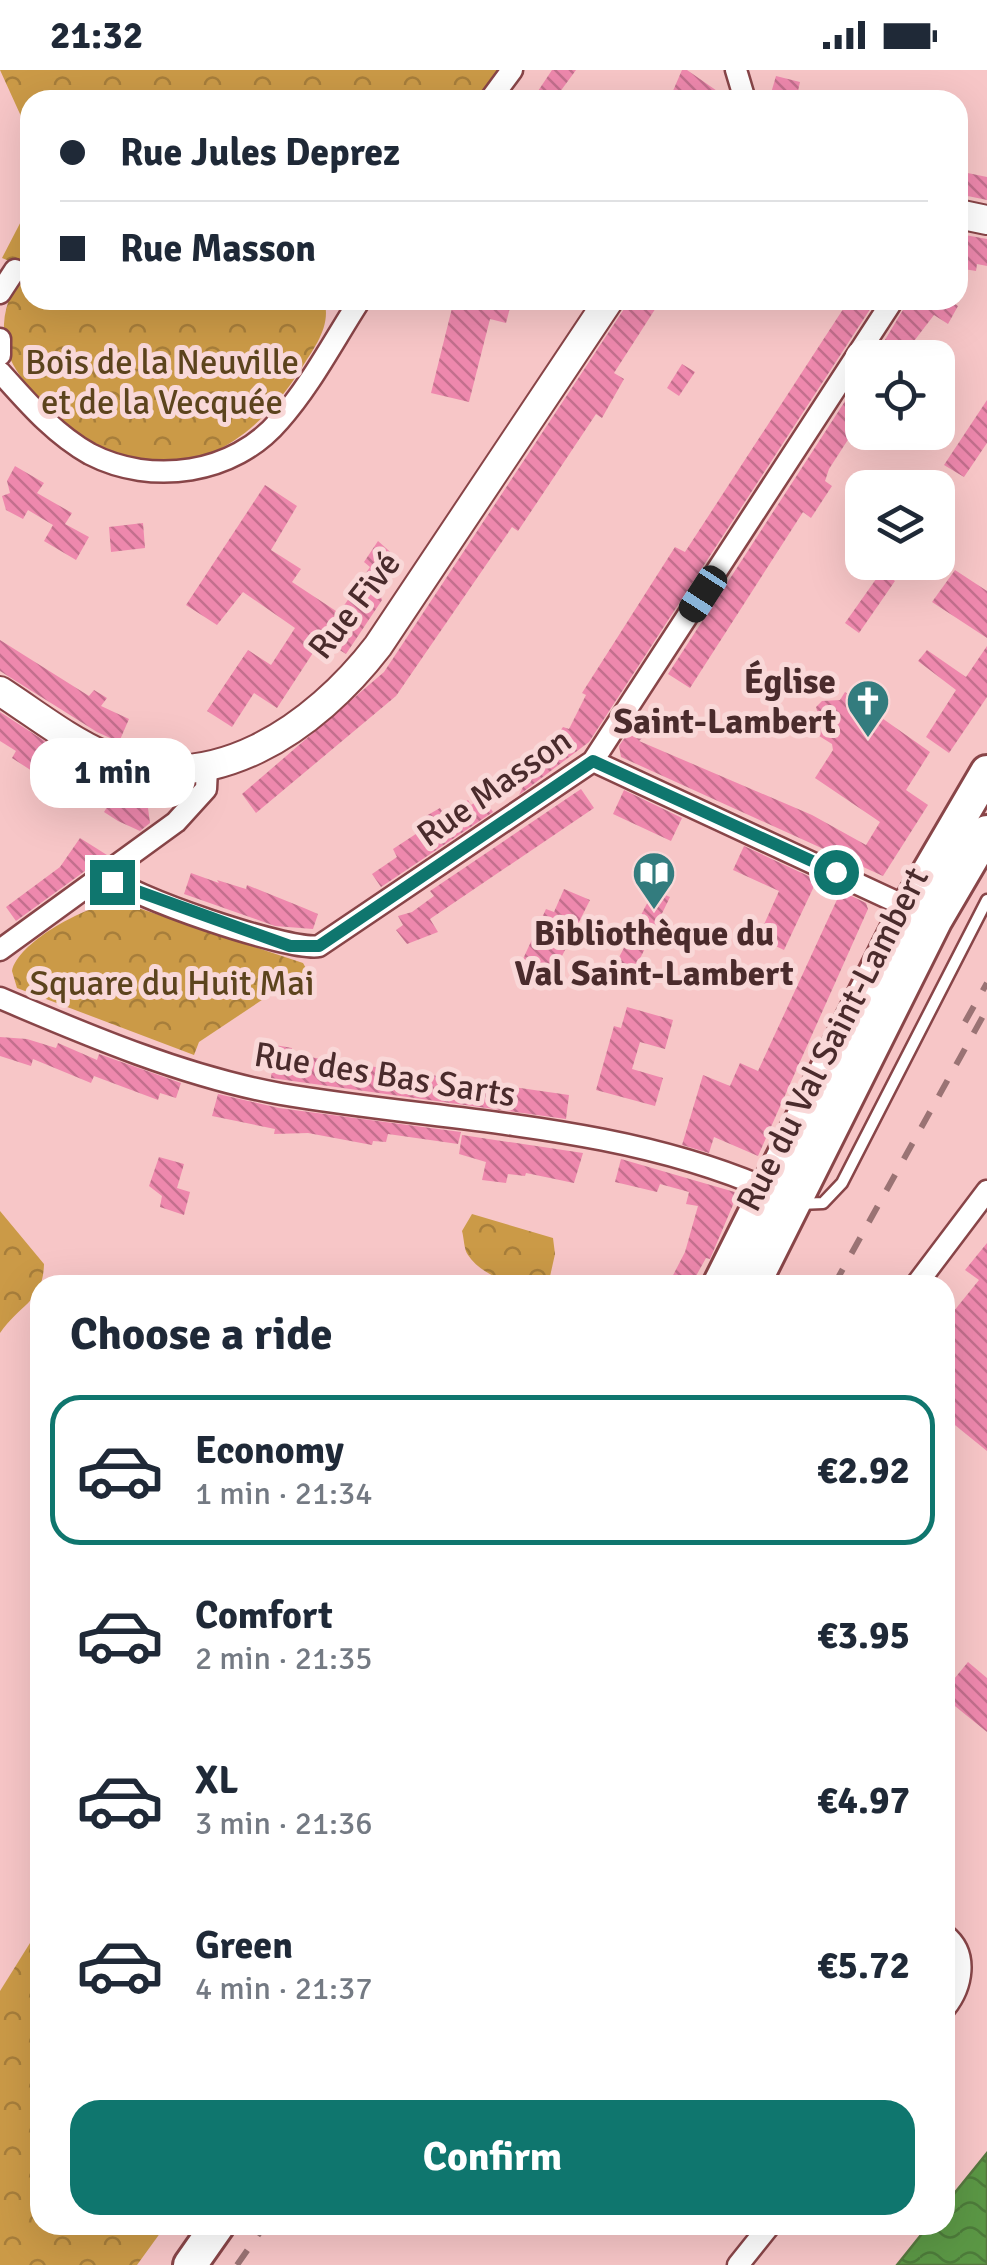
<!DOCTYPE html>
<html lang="en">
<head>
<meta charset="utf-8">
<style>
	:root { --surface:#fff; --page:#f2f2f3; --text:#1f2937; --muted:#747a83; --line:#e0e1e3; --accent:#0f766e }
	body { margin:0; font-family:Signika,sans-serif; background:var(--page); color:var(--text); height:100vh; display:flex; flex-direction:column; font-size:38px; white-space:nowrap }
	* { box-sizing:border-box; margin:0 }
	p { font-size:32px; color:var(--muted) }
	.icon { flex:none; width:55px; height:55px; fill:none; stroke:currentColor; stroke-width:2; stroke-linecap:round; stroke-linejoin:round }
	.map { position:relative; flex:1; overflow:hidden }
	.sheet { position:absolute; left:30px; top:1205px; width:925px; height:960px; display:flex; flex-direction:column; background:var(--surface); border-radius:30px; box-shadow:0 10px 40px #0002 }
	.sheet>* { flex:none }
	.banner { position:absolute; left:20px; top:20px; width:948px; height:220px; border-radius:30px; box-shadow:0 10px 40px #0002; display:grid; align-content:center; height:220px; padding:0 40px; background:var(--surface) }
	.controls { position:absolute; left:845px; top:270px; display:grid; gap:20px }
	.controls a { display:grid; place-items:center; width:110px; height:110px; border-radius:20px; background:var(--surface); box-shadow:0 10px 40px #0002; font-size:50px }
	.end { position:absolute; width:45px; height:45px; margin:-22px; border:12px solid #0f766e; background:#fff; box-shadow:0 0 0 5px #fff }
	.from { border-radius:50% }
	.bubble { position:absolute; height:70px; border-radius:30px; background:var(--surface); box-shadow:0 10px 40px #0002; font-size:32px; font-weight:700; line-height:70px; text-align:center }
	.car { position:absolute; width:30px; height:60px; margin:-30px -15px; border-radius:12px; box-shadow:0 0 8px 2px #0007; background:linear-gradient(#222 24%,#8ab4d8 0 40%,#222 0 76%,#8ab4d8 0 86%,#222 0) }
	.banner b { display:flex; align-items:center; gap:35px; height:95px; font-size:38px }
	.banner b+b { border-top:2px solid var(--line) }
	.banner i { width:25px; height:25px; background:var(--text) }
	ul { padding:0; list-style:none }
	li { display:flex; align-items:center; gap:30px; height:150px; margin:0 20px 15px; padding:0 20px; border:5px solid transparent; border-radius:30px }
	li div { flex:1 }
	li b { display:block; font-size:38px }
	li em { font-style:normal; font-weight:700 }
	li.active { border-color:var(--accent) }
	li>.icon { width:90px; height:90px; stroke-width:1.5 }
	h2 { padding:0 40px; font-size:45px; line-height:120px }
	.primary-button { display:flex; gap:20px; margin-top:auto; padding:20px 40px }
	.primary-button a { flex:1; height:115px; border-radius:30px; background:var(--accent); color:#fff; font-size:40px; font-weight:700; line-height:115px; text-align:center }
	.status { display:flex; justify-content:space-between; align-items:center; height:70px; padding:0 50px; background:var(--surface); direction:ltr }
	.status svg { height:28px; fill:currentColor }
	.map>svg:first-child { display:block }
</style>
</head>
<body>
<div class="status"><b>21:32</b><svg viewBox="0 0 49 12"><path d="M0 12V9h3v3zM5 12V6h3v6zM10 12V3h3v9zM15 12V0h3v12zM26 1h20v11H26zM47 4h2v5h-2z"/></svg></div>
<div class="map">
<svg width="987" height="2195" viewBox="0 0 987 2195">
	<defs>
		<pattern id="forest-crowns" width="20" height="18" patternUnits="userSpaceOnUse" patternTransform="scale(2.5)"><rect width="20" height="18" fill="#cb9a47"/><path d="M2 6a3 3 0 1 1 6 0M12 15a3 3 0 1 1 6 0" fill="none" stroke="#a77e3b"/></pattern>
		<pattern id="water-waves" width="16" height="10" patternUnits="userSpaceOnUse" patternTransform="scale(2.5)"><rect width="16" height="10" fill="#5b9745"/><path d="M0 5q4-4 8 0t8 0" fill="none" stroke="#4d7b3a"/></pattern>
		<pattern id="building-back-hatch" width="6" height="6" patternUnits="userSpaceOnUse" patternTransform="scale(2.5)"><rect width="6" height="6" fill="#ee88ad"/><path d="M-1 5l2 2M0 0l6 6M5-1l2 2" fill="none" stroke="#c36f8d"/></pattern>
	</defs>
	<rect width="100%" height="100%" fill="#f7c6c7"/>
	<!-- forest -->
	<path fill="url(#forest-crowns)" d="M0,0H498L478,30H30V66Z
		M30,134V230H324C332,256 314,278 301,299C233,406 134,428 44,333C22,310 2,288 4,254C5,233 15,215 24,197L2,188Z
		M109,835L141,839L303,893L307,900L199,972L194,985L17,918L12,901C17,874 82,837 109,835Z
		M0,1141L44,1194C43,1232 21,1233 0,1263Z
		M472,1144L553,1168L555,1184L549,1211C525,1222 483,1208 468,1185C464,1180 464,1168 462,1161Z
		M40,1857V2155H166L137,2195H0V1921Z"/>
	<!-- water -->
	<path fill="url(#water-waves)" stroke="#56773e" stroke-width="2.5" d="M987,2083V2195H897L929,2155H945V2135Z"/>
	<!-- building -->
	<path fill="url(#building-back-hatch)" d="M552,0H576L554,30H532Z
		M682,0H687L730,30H669Z
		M776,6L800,12L796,30H769Z
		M958,101L987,107V130L958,124Z
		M965,165L987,169V196L977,194L976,201L958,198V167Z
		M454,230H512L506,253L490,249L469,332L431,323Z
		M630,230H661L614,303L624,309L602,348L596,344L518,461L512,457L396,626L256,743L242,724L384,602Z
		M849,230H876L589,672L519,725L523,717L509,696L522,688L532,701L563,657L569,659L586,625L582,623L675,477L685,482Z
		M909,230H950L958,236L948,254L934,245L901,288H874Z
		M682,294L695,302L679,326L667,318Z
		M862,305V348L829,399L825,411L832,416L811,448L803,442L690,618L668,604Z
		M987,330V373L964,407L944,395Z
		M15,396L44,413L37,423L72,443L65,454L89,467L76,490L44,471L53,455L28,440L23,449L6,440L2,426L10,423L7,411Z
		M265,415L297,436L271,480L301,499L292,512L339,543L370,497L364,492L378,471L398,489L379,520L382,530L346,584L322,569L277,638L254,623L232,657L207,641L248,580L271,595L295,558L243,522L217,555L186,535Z
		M143,453L145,478L111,482L109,457Z
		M955,500L987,521V568L932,532Z
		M881,502L895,511L859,563L845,553Z
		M0,570L89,626L94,620L107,628L101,636L129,649L119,672L97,662L0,601Z
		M987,576V627L949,683L926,667L956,620L918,591L927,580L966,607Z
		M845,622L930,682L906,720L928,735L883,806L621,687L619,676L630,660L642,668L639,671L812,745L866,775L880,752L815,708L833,680L832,674L816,664L821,656L816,637L822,631L840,630Z
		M0,642L148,738L150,753L140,761L118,751L104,742L109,734L89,722L71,711L67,717L53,707L49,712L12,688L16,681L0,671Z
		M581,719L594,738L430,849L438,862L407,874L396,860L403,855L398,846L412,842L434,826L430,821Z
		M624,720L682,748L671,771L613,744Z
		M483,727L493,742L381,817L372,804L397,787L393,779L431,754L426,746L440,738L445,746L468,730L471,735Z
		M80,768L107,785L16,851L6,837L60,797Z
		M744,776L817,810L784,880L758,868L779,821L733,800Z
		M191,803L219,813L217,810L246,819L247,815L304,838L318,844L313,859L275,856L184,824Z
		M564,819L590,830L551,908H532L517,902L546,839L554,842Z
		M654,820L670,827L633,903L615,895Z
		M841,821L866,833L868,839L758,1086L714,1067L709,1083L682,1075L703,1005L730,1016L740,993L758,1001Z
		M627,937L673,950L665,979L640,972L632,999L663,1008L655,1036L596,1020L614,956L621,958Z
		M0,967L27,969L56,978L58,973L97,990L99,984L181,1013L176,1028L160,1023L158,1030L94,1006L91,1013L33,989L31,996L0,986Z
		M275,975L292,978L291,984L341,992L569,1025L566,1049L271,1008Z
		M218,1024L279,1038L461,1062L458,1074L388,1064L386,1072L373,1071L372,1075L308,1063L274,1064L275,1059L212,1046Z
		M462,1065L583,1083L574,1113L526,1103L525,1106L508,1104L506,1113L482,1110L486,1092L459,1084Z
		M159,1087L184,1094L177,1118L190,1122L184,1145L160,1137L162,1126L149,1116Z
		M621,1089L738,1123L710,1189L706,1188L691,1215H668L685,1182L698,1136L686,1134L689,1122L660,1114L657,1122L615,1112Z
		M987,1173V1381L945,1347V1252L979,1210L965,1200Z
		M968,1592L987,1608V1662L945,1628V1620Z"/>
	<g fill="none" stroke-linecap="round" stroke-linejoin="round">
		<!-- lane casing -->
		<g stroke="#884548" stroke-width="15">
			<path id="lane" d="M799,1134L823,1133L842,1113L987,830"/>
		</g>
		<!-- street casing -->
		<g stroke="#884548" stroke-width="25">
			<path id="street" d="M736,0L745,30
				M490,30L512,0
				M0,223L15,200
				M0,269V285
				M0,302C27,332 54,364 90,384C152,416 234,404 279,351C311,315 334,270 360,230
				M593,691L918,842
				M105,804C124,825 291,882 319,876L593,691L893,230
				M0,880L176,752L206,719L207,698
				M0,928C89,966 186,1007 281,1024C445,1052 621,1053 774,1122
				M916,1215L987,1121
				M945,1865C969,1884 962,1917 945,1938
				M738,2195L770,2155"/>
		</g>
		<!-- secondary casing -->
		<g stroke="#884548" stroke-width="32">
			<path id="secondary" d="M958,144L987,150
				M0,621C34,643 68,670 105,686C211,731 315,658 378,576L609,230"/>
		</g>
		<!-- primary casing -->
		<g stroke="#884548" stroke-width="38">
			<path id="primary" d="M719,1215L908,837L987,702
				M753,1215L935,851L987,762
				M190,2195L218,2155"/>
		</g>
		<!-- lane -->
		<use href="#lane" stroke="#fff" stroke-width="10"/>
		<!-- street -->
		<use href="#street" stroke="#fff" stroke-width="20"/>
		<!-- secondary -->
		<use href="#secondary" stroke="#fff" stroke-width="28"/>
		<!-- primary -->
		<use href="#primary" stroke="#fff" stroke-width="32"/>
		<!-- rail -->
		<path stroke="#9a7374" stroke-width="6" stroke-dasharray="18 18" stroke-linecap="butt" d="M965,952L987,913
			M834,1215L987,939
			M237,2195L265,2155"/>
	</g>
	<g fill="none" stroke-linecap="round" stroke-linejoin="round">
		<!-- route -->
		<path stroke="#0f766e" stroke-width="12" d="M112,812L290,876H319L593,691L836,802"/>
	</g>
	<!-- icons -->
	<defs>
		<g id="church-pin" transform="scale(2.25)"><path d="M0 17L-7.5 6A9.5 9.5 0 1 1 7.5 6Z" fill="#337c7e" stroke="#f9d8d8"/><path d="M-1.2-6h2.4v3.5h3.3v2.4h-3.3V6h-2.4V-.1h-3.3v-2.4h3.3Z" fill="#fff"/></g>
		<g id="library-pin" transform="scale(2.25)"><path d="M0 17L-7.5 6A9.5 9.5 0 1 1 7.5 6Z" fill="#337c7e" stroke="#f9d8d8"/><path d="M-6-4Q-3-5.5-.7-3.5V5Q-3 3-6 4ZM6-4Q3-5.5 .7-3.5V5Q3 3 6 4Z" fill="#fff"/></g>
	</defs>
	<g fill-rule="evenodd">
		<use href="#church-pin" x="868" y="631"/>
		<use href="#library-pin" x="654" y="803"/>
	</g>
	<g text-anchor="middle" stroke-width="10" stroke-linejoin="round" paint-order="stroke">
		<!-- park labels -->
		<g font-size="35" fill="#5c441d" stroke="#f9d8d8">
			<text x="162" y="304">Bois de la Neuville<tspan x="162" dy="40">et de la Vecquée</tspan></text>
			<text x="172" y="925">Square du Huit Mai</text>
		</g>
		<!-- street labels -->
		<g font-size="35" fill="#4a2b2c" stroke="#f9d8d8">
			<text transform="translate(354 535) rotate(-52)" y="12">Rue Fivé</text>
			<text transform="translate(494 717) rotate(-35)" y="12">Rue Masson</text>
			<text transform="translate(832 969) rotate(-63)" y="12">Rue du Val Saint-Lambert</text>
			<text transform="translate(385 1004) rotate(9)" y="12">Rue des Bas Sarts</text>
		</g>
		<!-- poi labels -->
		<g font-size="35" font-weight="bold" fill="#4a2b2c" stroke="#f9d8d8" text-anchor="end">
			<text x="836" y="623">Église<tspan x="836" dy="40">Saint-Lambert</tspan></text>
			<text x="654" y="875" text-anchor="middle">Bibliothèque du<tspan x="654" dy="40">Val Saint-Lambert</tspan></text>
		</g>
	</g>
</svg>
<div class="controls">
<a><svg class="icon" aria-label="locate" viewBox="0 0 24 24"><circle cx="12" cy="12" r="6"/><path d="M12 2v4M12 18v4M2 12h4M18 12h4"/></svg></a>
<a><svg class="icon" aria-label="layers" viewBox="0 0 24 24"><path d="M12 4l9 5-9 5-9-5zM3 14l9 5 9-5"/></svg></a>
</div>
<i class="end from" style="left:836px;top:802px"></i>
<i class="end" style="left:112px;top:812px"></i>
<div class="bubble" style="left:30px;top:668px;width:165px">1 min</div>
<i class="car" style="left:703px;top:524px;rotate:213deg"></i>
<div class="banner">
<b><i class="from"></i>Rue Jules Deprez</b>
<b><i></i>Rue Masson</b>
</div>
<section class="sheet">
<h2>Choose a ride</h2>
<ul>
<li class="active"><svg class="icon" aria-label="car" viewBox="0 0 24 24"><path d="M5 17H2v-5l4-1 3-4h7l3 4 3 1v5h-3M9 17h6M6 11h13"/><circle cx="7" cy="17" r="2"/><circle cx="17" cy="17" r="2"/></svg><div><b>Economy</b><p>1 min · 21:34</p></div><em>€2.92</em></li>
<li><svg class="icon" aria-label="car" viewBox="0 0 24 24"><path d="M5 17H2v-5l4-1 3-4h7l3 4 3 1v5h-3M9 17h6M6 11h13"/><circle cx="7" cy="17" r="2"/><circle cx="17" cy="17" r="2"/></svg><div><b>Comfort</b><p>2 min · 21:35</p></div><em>€3.95</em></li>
<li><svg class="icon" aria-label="car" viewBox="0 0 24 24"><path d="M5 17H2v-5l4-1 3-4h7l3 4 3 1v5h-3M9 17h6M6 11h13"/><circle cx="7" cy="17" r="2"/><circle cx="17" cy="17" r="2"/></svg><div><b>XL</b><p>3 min · 21:36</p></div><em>€4.97</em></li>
<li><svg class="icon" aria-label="car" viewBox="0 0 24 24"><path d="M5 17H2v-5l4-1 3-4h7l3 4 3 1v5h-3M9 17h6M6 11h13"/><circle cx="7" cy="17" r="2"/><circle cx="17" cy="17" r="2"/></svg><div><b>Green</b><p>4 min · 21:37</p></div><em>€5.72</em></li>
</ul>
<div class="primary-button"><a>Confirm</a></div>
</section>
</div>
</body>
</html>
